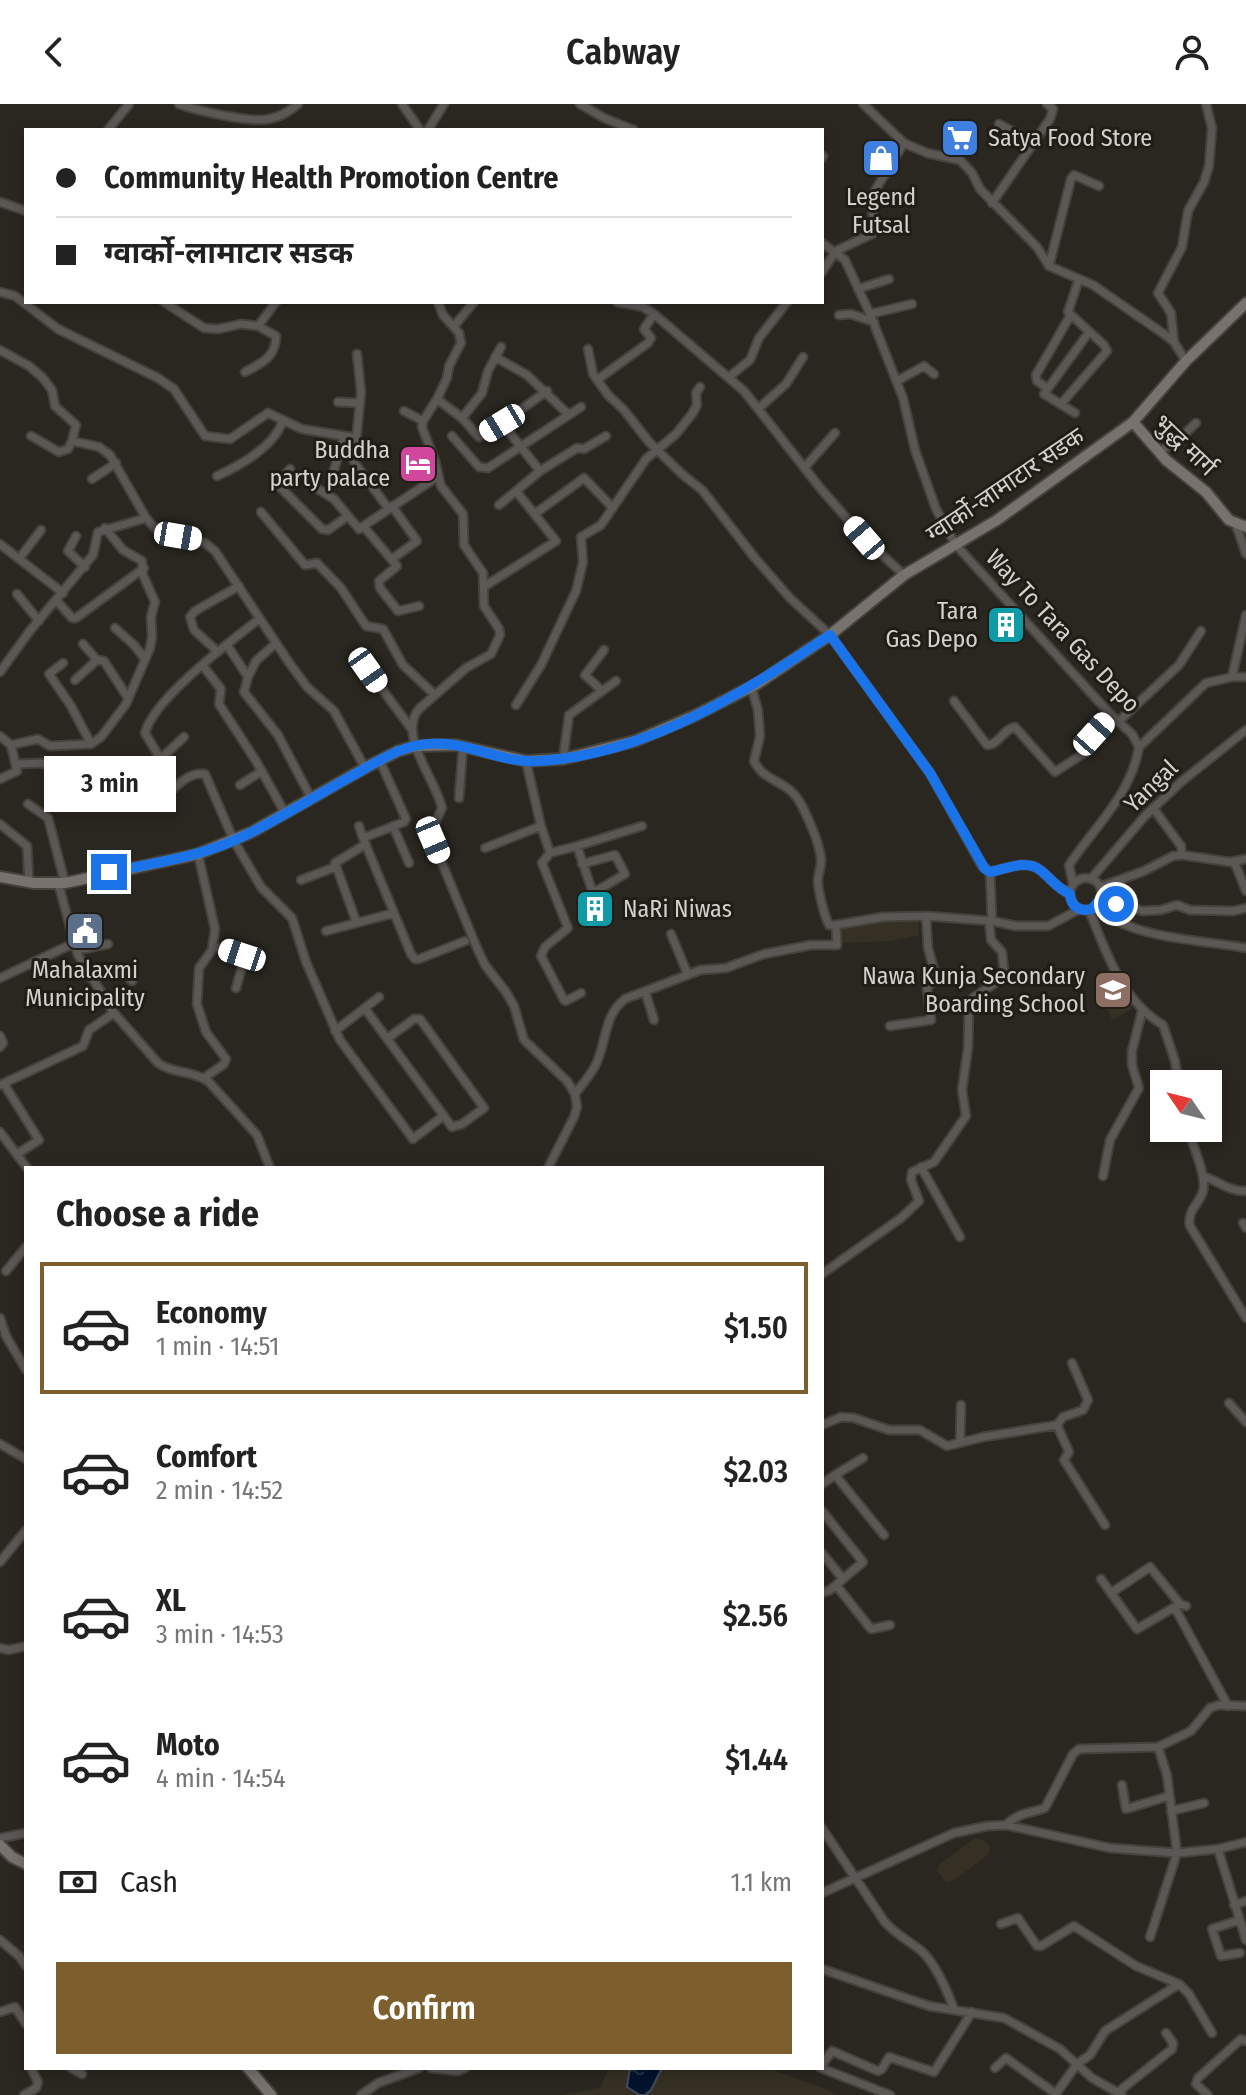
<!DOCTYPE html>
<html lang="en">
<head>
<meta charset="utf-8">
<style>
	:root { --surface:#fff; --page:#f2f2f2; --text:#222; --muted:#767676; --line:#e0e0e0; --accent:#7d5f2d }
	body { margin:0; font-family:"Fira Sans Condensed","Noto Sans Devanagari",sans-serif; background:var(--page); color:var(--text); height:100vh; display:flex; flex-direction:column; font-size:30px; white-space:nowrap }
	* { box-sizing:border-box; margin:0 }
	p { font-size:26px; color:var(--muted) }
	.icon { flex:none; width:44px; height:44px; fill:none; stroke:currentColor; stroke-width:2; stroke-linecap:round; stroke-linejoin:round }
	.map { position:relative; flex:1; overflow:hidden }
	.panel { position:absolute; left:24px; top:1062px; width:800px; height:904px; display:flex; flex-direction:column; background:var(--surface); border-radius:0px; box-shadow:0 4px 12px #0003 }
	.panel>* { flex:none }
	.banner { position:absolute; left:24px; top:24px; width:800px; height:176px; border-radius:0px; box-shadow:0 4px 12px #0003; display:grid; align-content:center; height:176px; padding:0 32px; background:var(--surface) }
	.needle { width:52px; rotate:305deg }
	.tools { position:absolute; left:1150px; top:966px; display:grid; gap:16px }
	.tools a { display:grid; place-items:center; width:72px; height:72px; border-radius:0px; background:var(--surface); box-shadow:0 4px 12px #0003; font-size:40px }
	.end { position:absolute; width:36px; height:36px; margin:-18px; border:10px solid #1a73e8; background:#fff; box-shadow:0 0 0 4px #fff }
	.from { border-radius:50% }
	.bubble { position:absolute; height:56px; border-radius:0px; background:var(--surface); box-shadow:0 4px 12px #0003; font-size:26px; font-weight:600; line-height:56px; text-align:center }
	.car { position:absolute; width:24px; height:48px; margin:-24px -12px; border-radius:10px; box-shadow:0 0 6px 2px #0007; background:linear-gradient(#fff 24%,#345 0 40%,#fff 0 76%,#345 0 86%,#fff 0) }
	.banner b { display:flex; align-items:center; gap:28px; height:76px; font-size:30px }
	.banner b+b { border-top:2px solid var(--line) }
	.banner i { width:20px; height:20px; background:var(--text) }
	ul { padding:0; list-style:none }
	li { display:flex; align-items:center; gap:24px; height:132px; margin:0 16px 12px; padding:0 16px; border:4px solid transparent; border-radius:0px }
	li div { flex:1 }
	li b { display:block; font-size:30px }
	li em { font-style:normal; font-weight:600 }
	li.selected { border-color:var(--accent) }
	li>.icon { width:72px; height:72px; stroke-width:1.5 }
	h2 { padding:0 32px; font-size:36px; line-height:96px }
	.pay { display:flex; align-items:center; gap:20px; height:88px; padding:0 32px; font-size:30px }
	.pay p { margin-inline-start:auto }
	.cta { display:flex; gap:16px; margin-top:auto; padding:16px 32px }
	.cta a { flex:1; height:92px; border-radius:0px; background:var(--accent); color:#fff; font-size:32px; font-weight:600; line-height:92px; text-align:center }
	header { display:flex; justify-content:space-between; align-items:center; height:104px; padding:0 32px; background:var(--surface); font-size:36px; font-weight:600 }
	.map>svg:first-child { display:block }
</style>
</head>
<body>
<header><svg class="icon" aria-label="back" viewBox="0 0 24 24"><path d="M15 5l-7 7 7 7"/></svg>Cabway<svg class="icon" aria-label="person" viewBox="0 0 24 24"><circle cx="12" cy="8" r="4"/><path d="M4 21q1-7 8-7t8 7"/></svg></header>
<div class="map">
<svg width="1246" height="1991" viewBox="0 0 1246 1991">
	<defs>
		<pattern id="water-ripples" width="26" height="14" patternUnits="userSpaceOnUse" patternTransform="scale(2)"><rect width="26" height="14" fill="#01132d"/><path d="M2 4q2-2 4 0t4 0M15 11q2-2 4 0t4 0" fill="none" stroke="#25344a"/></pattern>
	</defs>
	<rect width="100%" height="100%" fill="#29271f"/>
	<!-- built -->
	<path fill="#353023" d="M918,808L919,831L891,837L840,839L838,818L861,811Z
		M1112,864L1129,892L1132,905L1112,916L1095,874Z
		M975,1734L987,1738L990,1745L988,1751L953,1777L946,1779L937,1766L940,1760Z
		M609,1964H769L840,1991H562L600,1984Z"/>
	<!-- water -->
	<path fill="url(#water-ripples)" stroke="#404c5d" stroke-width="2" d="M630,1964H662L651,1986L645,1991H640L627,1983Z"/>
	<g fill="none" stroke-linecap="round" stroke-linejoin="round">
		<!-- street casing -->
		<g stroke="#44423b" stroke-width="11">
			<path id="street" d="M179,0C197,7 252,19 269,15C279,13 290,7 298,0
				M402,0L420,26
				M580,0L604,14L634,26
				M863,0L904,39L927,49L960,56L972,69L980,85L1037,143L1049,162L1093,181L1164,230L1174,238L1186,257
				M999,20L1034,39
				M108,26L129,0
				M428,26L444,0
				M822,54L823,52
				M0,98L26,107
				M992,99L1050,15L1053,5L1047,0
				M822,139L845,156L870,210L903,294L915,346L936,405L955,440L1111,611L1132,630L1139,643
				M1049,162L1071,75L1074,71L1099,82
				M822,168L836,147L872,130L874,123L871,93L904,39
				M858,185L889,175
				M0,188L15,192L58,225L158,274L174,285L205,332L230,335L268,309L302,325L357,334
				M164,198L204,224L218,225L241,220L258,222L276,198
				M438,198L443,211L459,229L461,239L449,262L447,274L437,295L423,317L422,323L435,357L441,382L463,410L464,441L483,469L484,502L499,525L500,531L491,550L466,564L419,605C397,631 436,676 442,704L430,730L477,844L485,861L506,888L514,902L524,936L567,977L575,990L577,1003L574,1013L548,1064
				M617,198L643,203L654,210L744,287L821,385L864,434L904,471
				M870,210L912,200
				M839,211L851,210L874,218
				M454,222L474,198
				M1174,238L1171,209L1158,189L1182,143L1188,107L1204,78L1209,62L1212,24L1206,0
				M588,245L593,270L608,291L624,306L649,338L683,371L702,386L755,454L790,494L830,531L930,669L982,762L990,768C1005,765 1027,755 1040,766C1052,775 1055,783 1070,790
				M0,246L29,262L42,273L52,286L55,302L76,321L72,337L99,343L110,351L146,414L155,424L165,431L205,439L215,447L288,557L307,583L334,607L365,664
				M357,250L361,288L354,358L388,404
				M495,253L527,271L569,311
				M245,268C262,259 276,253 276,232L258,222
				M730,272L750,256L759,234L787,198
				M597,276L648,239L651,234L644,225L654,210
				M897,277L924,262L934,270
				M1047,284L1037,277L1036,271L1070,212
				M437,295L462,314L479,333L502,319L540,367L516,387L556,437L485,482
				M338,298L360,299
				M1061,300L1107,247L1104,241L1068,208L1079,175
				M758,305L786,280L803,253
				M404,307L423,317
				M1075,309L1044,290L1089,228
				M462,314L482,289L488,267L501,243
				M502,319L547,287
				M31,332L59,348L68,345L72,337
				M452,332L479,363L488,364L581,303
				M1158,348L1177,337L1196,319
				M805,363L835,329
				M290,365L282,375L281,384L322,425L328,426L348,412
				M334,366L344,332
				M540,367L577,344L584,345L606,332
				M217,372C241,361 275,342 283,316
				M92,375L116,359
				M318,385L334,395L359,425L437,373
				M499,401L516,387
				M392,402L417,437L392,455
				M261,408L305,461L317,459L341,484L366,522L383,525L403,561L435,591
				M536,409L584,374L613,404
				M1236,421L1246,450
				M364,423L397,462L379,477L380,484L398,507L419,502
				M76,432L68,447L85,463
				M0,440L63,489
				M19,455L41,426
				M17,490L39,517
				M56,496L72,514H76L144,464
				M1246,511L1232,573H1246
				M115,524L134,541L145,555
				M83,540L97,556L104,557L128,594
				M227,541L248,573L244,588L278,631L311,694
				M218,548L194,526L190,513L195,507L239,482
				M63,559L49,570L71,602L91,640
				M203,562L221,585L219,600L256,657L285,709
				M368,566L410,623
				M0,568L29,528L93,451L98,428L146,414
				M248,573L256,557L276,539
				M75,576L97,556
				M601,586L585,571L604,546
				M954,597L987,641C999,641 1003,625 1015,623L1055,668L1089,646L1088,635L1111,611
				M516,601L541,561L576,487L583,458L581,433L601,421L646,355L676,330L692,310L697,301L696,289L700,283
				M1118,618L1179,561L1201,527
				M0,632L11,641L38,635L50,642L91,640L101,633L126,600L150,544L152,533L151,513L155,498L143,471L142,457L123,446L105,424
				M160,654L145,629C154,594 230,538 259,515
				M563,655L569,611L616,577
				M380,657L406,715L404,718L363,734L411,850L415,855H419L465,837
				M526,657L541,722L550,749L577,742L593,789L625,770L615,751L582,760
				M17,660L41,659L48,661L55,677
				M0,675L17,667L11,641
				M240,681L262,667
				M459,694L463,642
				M28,700L48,714L65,779
				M158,700C171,688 186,667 205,670L234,737L261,783L292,814L306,858L340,936L413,1035L443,1012
				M133,701L124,695L127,686L184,633
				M1153,704L1181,742L1182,751
				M0,720L27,742L29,778
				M359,722L363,734
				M393,722L409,759
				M577,742L642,722
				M485,744L541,722
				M550,749L542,759L568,824L545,843L541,852L564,896L566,897L581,889
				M198,750L215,825L212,846L199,864L197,900L206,928L226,955L224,960L204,974
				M1234,757L1246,787
				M990,768L992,817
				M1070 790a16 16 0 1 1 32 0a16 16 0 1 1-32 0Z
				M1091,775L1144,713L1181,678L1246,626
				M301,776L335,763
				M58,779L78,851L114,909L158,959C173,970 192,966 208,977L257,1031L270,1064
				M1073,780L1069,761C1095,722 1131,691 1139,643L1206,579L1232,573
				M1100,783L1144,767L1173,752L1182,751L1230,758L1246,755
				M1101,794L1143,807L1161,806L1177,801L1190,806L1233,807L1246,804
				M1095,803C1135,836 1197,835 1246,844
				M1089,806C1106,848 1122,897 1163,921L1175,957L1179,980
				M356,817L335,759L366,740
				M836,821L883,813L926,812
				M326,827L394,809
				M671,830L688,871
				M213,842L245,853L236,884
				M77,846L108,840
				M0,874L74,839
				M91,874L121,864L132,877
				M645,887L654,916
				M366,906L452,1023L462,1020L484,1004L420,915H414L388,934
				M890,922L931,916L927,884L936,873L928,844L926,812L992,817L1016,822H1048L1080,805
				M335,927L379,893
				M0,932L3,939L0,943
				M4,980L39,1036L17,1050
				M0,981L83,942L89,926L114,909
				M575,990C582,980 592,970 597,958C607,935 604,911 625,895L700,866L726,864L764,850L811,841H837L836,821H829C824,811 819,790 818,779C817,771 822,763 821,755C819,738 810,718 802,702C789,675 765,680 754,657L760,632L758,606L751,582
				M1187,1024C1192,1039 1207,1072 1203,1087C1199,1101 1187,1106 1190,1122L1246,1214
				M0,1028L27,1064
				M921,1063L960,1133
				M1103,1072L1110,1036L1139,984L1132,961V947L1142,907
				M1203,1072C1218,1077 1230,1088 1246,1087
				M1243,1119L1246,1124
				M6,1167L26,1143
				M822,1170L901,1114L919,1097L911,1076L912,1068L934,1058L966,1012L962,986L968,944L969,902L973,894L998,877L1004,867L1002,848L991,836L989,817
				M0,1214L6,1232L26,1266
				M1229,1299L1246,1318
				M822,1321L841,1313L854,1314L889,1326H920L947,1342L983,1333L1057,1321L1063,1313L1083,1306L1088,1296L1072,1259
				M1057,1321L1069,1348L1064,1356L1105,1421
				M960,1339L961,1301
				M0,1340L26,1355
				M835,1371L863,1354
				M822,1380L835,1371L884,1431
				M822,1407L863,1458L830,1486L822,1489
				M822,1449L843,1475
				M0,1458L26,1426
				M1101,1475L1137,1525L1180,1500L1186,1502
				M836,1481L871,1525L890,1521
				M1111,1489L1150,1463L1180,1500
				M1175,1504L1228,1602
				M0,1544L9,1546L26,1542
				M1122,1681L1126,1705L1169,1692
				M1171,1707L1204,1699
				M1006,1721C1017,1709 1031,1709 1045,1704L1073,1650L1079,1645L1158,1643
				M822,1724L884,1817C895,1830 906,1835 919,1845C935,1857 947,1887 954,1905
				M0,1734L26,1729
				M1218,1745L1246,1836
				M822,1789L954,1729L987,1722L1006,1721L1110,1744L1177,1749L1218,1745L1246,1738
				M1234,1801L1246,1797
				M1239,1816L1212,1825L1221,1852L1240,1849
				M1001,1820L1018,1814L1037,1842H1041L1074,1822L1136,1862L1179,1880L1105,1927L1090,1951L1077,1960L1055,1991
				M1150,1833L1177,1749L1167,1671L1158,1643L1191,1627L1210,1604L1219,1601L1246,1602
				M0,1836L19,1852L26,1862
				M822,1865L929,1902L1004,1914L1060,1945L1092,1974L1122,1991
				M1179,1880L1189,1890L1212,1929
				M0,1908L15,1903L26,1920
				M822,1961L832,1947L878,1967L882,1965L889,1953L934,1968L972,1908
				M71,1964L82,1970
				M431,1964L457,1967L465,1964
				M821,1964L890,1991
				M995,1964L1006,1954L1056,1990
				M1117,1989L1172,1945L1173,1939L1166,1929
				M24,1991L36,1984L38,1978L31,1964
				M361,1991L378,1979L419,1964
				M1208,1991L1196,1980L1198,1974L1241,1935L1246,1937"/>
		</g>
		<!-- secondary casing -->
		<g stroke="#44423b" stroke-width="14">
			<path id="secondary" d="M1133,318L1166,356L1206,388L1229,416L1246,423
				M0,773L34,779H65L198,750L252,728L365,664L398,647L416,642L456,641L526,657L563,655L635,637L696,611L757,580L830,531L904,471L997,416L1133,318L1186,257L1246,199
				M0,1741L12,1753L26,1760
				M248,1964L271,1991"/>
		</g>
		<!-- street -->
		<use href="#street" stroke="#5b5755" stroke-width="7"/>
		<!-- secondary -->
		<use href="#secondary" stroke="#78726f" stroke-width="10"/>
	</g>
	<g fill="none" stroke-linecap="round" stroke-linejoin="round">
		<!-- route -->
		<path stroke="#1a73e8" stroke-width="10" d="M109,768C156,759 205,752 248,730C286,711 322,688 359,668C376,658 394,647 414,642C461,631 495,660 539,657C646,651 743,589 830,531L930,669L985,765L990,768C1005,765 1027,755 1040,766C1052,775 1055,783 1070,790C1071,803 1080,808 1092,805L1101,794L1116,800"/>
	</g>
	<!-- icons -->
	<defs>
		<g id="supermarket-square" transform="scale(2)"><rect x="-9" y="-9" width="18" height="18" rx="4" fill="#3f7fe0" stroke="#201d16"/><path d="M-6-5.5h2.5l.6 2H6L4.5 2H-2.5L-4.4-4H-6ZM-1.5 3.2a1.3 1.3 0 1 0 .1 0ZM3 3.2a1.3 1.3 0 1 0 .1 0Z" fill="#fff"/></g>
		<g id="shop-square" transform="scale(2)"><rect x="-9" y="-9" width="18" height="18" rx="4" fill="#3f7fe0" stroke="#201d16"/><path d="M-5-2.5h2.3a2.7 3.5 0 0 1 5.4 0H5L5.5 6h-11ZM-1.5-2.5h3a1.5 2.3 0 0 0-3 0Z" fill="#fff"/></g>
		<g id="hotel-square" transform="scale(2)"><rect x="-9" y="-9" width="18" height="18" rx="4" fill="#d1479c" stroke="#201d16"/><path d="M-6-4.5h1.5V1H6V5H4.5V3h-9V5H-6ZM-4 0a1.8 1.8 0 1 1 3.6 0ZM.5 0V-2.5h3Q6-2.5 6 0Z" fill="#fff"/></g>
		<g id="building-square" transform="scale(2)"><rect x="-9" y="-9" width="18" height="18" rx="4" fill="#0f9aa8" stroke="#201d16"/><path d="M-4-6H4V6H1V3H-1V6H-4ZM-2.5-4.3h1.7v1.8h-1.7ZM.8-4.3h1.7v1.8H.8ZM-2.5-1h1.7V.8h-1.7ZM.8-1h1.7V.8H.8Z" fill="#fff"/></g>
		<g id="civic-square" transform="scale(2)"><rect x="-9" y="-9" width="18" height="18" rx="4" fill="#5c6f8a" stroke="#201d16"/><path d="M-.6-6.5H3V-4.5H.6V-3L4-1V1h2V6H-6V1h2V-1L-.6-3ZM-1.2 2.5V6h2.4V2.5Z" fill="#fff"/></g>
		<g id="school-square" transform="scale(2)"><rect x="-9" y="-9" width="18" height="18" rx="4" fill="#8d6e63" stroke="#201d16"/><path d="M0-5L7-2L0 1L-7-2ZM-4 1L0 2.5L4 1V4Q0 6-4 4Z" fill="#fff"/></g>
	</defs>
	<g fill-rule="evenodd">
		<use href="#supermarket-square" x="960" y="34"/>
		<use href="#shop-square" x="881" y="54"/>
		<use href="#hotel-square" x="418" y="360"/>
		<use href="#building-square" x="1006" y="521"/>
		<use href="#building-square" x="595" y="805"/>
		<use href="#civic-square" x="85" y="827"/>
		<use href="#school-square" x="1113" y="886"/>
	</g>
	<g text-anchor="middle" stroke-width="6" stroke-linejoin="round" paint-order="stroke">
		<!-- poi labels -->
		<g font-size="24" fill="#d3d1cc" stroke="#201d16" text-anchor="end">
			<text x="988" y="42" text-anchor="start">Satya Food Store</text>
			<text x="881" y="101" text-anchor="middle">Legend<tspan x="881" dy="28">Futsal</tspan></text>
			<text x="390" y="354">Buddha<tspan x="390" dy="28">party palace</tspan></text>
			<text x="978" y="515">Tara<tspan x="978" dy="28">Gas Depo</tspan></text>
			<text x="623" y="813" text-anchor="start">NaRi Niwas</text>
			<text x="85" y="874" text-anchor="middle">Mahalaxmi<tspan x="85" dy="28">Municipality</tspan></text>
			<text x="1085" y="880">Nawa Kunja Secondary<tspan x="1085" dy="28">Boarding School</tspan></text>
		</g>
		<!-- street labels -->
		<g font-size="24" fill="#d3d1cc" stroke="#201d16">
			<text transform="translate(1185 341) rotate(44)" y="8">भुद्ध मार्ग</text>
			<text transform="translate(1005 381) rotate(-34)" y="8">ग्वार्को-लामाटार सडक</text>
			<text transform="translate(1063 527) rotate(47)" y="8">Way To Tara Gas Depo</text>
			<text transform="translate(1151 682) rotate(-44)" y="8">Yangal</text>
		</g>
	</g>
</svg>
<div class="tools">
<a><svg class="needle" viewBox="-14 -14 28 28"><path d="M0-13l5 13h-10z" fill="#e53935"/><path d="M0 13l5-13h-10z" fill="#767676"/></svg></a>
</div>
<i class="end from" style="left:1116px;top:800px"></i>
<i class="end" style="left:109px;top:768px"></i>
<div class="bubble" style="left:44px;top:652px;width:132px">3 min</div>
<i class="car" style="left:502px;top:319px;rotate:239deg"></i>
<i class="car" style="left:178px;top:432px;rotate:100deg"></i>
<i class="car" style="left:864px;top:434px;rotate:319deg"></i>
<i class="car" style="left:368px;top:566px;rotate:145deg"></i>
<i class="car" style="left:1094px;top:630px;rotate:42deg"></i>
<i class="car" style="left:433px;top:736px;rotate:157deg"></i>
<i class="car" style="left:242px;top:851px;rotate:288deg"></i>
<div class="banner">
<b><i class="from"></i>Community Health Promotion Centre</b>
<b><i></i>ग्वार्को-लामाटार सडक</b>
</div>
<section class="panel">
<h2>Choose a ride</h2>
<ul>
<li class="selected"><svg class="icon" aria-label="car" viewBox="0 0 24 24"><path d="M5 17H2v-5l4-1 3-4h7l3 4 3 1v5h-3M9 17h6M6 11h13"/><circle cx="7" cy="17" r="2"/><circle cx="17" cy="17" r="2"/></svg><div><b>Economy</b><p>1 min · 14:51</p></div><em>$1.50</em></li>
<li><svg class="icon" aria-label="car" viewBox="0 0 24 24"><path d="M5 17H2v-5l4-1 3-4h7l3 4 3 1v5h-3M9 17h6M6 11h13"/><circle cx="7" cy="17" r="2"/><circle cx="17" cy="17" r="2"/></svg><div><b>Comfort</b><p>2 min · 14:52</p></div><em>$2.03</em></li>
<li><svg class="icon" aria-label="car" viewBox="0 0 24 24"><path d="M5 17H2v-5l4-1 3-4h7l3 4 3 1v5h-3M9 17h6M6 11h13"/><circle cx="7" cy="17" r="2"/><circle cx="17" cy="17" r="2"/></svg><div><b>XL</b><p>3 min · 14:53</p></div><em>$2.56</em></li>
<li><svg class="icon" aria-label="car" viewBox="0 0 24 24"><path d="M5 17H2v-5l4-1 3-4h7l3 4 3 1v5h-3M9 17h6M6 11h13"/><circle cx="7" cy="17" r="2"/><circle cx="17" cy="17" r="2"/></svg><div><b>Moto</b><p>4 min · 14:54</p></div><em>$1.44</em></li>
</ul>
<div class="pay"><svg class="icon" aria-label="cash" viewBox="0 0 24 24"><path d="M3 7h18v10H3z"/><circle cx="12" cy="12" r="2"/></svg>Cash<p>1.1 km</p></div>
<div class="cta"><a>Confirm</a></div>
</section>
</div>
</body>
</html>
